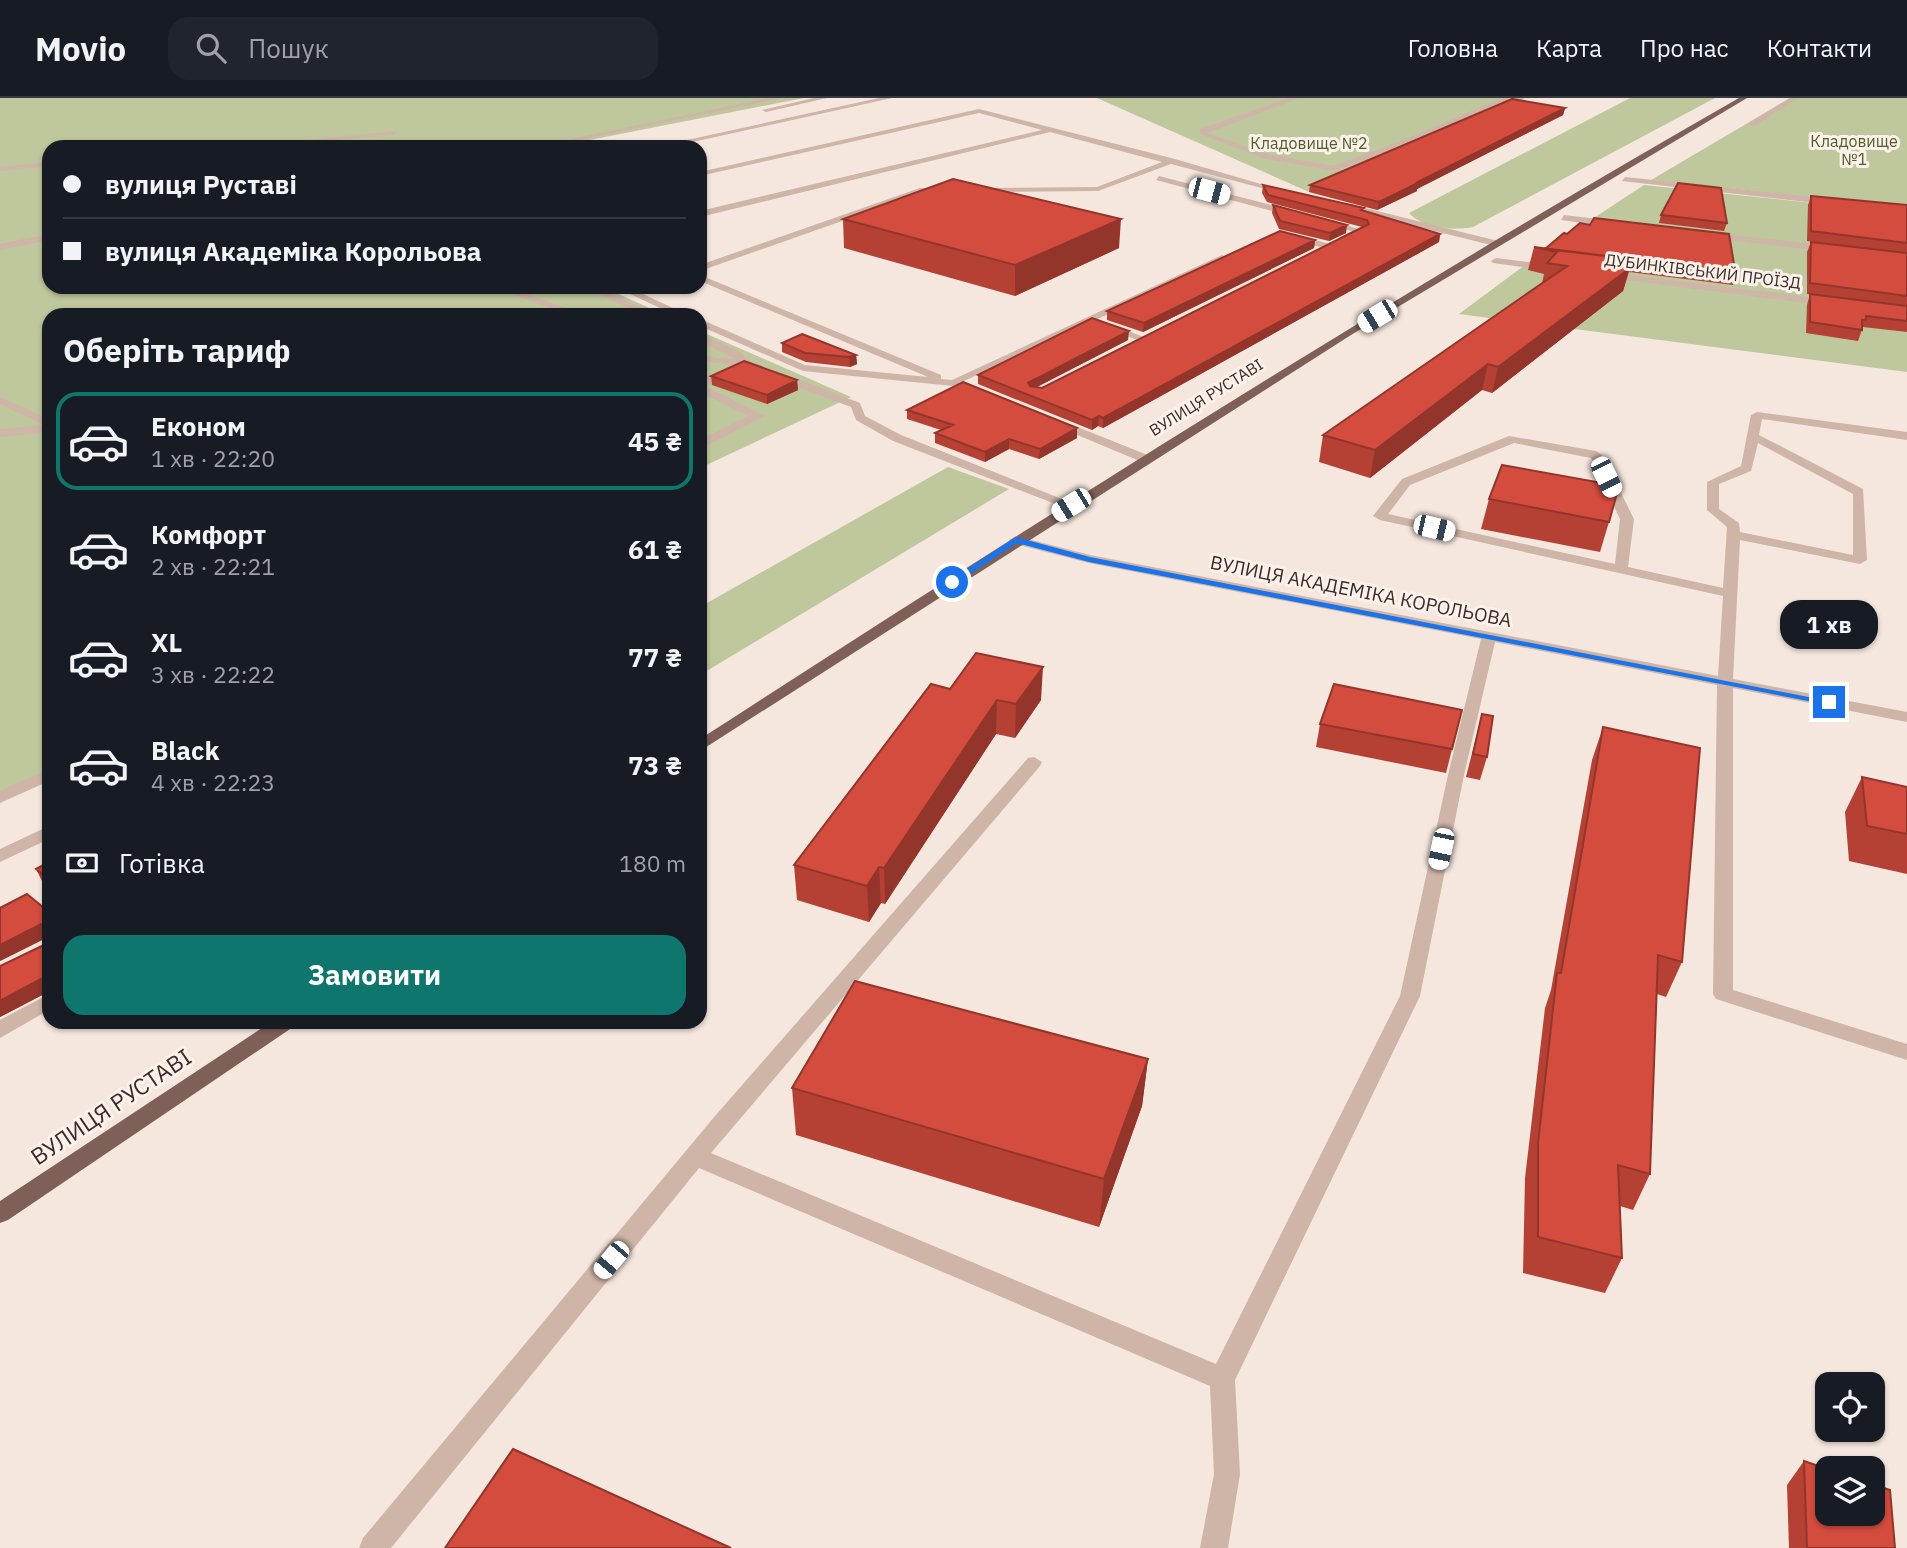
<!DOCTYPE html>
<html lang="uk">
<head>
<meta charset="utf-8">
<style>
	:root { --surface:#171b24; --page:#20242c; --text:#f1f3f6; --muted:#9ea1a6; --line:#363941; --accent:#0f766e }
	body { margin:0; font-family:"IBM Plex Sans",sans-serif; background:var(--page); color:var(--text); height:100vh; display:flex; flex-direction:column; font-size:26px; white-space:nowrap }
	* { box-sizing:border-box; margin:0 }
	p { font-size:23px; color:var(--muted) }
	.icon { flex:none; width:38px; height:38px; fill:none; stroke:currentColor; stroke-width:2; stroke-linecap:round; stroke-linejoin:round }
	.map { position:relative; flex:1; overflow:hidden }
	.side { position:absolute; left:42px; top:210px; width:665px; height:721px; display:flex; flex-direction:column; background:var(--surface); border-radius:21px; box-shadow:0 2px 5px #0004 }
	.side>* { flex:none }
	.hud { position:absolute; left:42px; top:42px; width:665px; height:154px; border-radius:21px; box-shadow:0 2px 5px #0004; display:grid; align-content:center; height:154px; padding:0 21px; background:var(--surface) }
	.fabs { position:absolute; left:1815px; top:1274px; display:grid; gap:14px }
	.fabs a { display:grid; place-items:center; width:70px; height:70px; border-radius:14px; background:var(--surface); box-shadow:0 2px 5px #0004; font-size:35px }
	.end { position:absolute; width:32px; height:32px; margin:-16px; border:9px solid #1a73e8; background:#fff; box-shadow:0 0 0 4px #fff }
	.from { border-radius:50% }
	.bubble { position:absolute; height:49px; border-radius:21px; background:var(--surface); box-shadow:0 2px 5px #0004; font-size:23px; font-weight:700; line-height:49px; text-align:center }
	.car { position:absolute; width:21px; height:42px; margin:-21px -10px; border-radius:9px; box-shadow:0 0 5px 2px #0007; background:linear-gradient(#fff 24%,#345 0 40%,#fff 0 76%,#345 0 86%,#fff 0) }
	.hud b { display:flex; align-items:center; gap:24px; height:66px; font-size:26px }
	.hud b+b { border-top:2px solid var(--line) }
	.hud i { width:18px; height:18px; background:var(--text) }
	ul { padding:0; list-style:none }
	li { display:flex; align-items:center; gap:21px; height:98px; margin:0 14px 10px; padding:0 7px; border:4px solid transparent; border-radius:21px }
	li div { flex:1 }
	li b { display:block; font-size:26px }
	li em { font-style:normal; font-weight:700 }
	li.current { border-color:var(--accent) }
	li>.icon { width:63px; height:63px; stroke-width:1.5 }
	h2 { padding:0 21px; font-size:32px; line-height:84px }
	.pay { display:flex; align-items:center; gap:18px; height:77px; padding:0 21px; font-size:26px }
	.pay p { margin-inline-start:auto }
	.button { display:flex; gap:14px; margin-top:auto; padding:14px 21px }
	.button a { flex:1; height:80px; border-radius:21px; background:var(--accent); color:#fff; font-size:28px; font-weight:700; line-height:80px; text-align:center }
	header { display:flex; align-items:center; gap:42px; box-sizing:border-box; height:98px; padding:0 35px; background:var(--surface); border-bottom:2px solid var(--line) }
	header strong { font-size:33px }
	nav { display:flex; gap:38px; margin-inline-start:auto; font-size:24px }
	.search { width:490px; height:63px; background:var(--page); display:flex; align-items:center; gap:18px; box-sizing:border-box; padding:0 24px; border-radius:21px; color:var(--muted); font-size:26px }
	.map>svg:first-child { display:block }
</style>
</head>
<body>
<header>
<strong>Movio</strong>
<div class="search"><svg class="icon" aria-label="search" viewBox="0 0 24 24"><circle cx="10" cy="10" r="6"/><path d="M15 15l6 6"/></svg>Пошук</div>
<nav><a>Головна</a><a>Карта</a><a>Про нас</a><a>Контакти</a></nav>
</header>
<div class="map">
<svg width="1907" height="1450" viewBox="0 0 1907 1450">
	<rect width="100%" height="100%" fill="#f5e7de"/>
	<!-- green -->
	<path fill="#bfc79c" d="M0,0H804L554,49H49V189H603L665,217H49V674L0,697Z
		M1097,0H1525L1309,94Z
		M1630,0H1715L1473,129C1455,133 1422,130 1409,115Z
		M1790,0H1907V109L1651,82Z
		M1644,87L1907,115V274L1459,216L1545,152Z
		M700,233L851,299L700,370Z
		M948,369L1009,391L700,577V509Z"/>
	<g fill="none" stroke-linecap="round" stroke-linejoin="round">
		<!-- minor -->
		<path fill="#cfb4a8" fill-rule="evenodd" d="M769,0H782L547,49H532Z
			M814,0H827L766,14L762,12Z
			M879,0H892L670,49H655Z
			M1289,0H1299L1207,35L1271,57L1334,68L1411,39L1502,0H1511L1417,43L1335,73L1266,61L1200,36V31Z
			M1790,0H1798L1754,28L1747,26Z
			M979,11L1175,61L1288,94L1284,96L1171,66L1098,93L971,94L974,90L1097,89L1162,64L1050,34L700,119V113L1042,32L979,15L700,78V74Z
			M397,33L394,37L263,49H233Z
			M49,64V68L0,73V69Z
			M1159,78L1298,114L1299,116L1295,119L1156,82Z
			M1625,79L1834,101L1838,104L1834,107L1622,83Z
			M920,90H942L946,92L924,94L700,173V167Z
			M1345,105L1498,143L1500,145L1495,148L1342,110Z
			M1564,117L1615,123L1619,126L1615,129L1561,122Z
			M1323,122H1329L1365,133L1346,143H1340V139L1352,133L1323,126Z
			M1705,134L1831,148L1836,151L1831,154L1702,139L1701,137Z
			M49,136V142L0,152V146Z
			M1293,136L1330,146L1332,148L1327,151L1290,141L1289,139Z
			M1222,157L1227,160L1225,162L953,288L803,273L700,228V221L805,267L928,279L700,183V177L941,277V281L952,282Z
			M1496,160L1553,167L1558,170L1553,173L1493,165L1491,163Z
			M1605,174L1831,202L1836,205L1831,208L1602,179V175Z
			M493,189H507L585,217H570Z
			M585,189H598L656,217H643Z
			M615,189H628L688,217H675Z
			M1103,226H1111L1146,240L1141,243L1103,230Z
			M700,236L739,253L749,263L860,305L865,318L901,337L1077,407L1076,410H1066L893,343L856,322L851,309L745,269L705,288L764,318L700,351V342L749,318L700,294V282L731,267L700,262V255L716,260L735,261L700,243Z
			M0,299L49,321V334L0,339V331L44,327L0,306Z
			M1757,314L1907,334V342L1762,321L1759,337L1863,391L1867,462L1860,466L1740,442L1733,581L1907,614V624L1733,590V892L1907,946V962L1716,901L1713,896L1717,587L1495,544L1464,677L1420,898L1235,1282L1240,1376L1228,1450H1200L1214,1376L1210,1288L699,1070L391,1450H359L363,1440L715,1018L1028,660L1034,659L1042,664L1040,668L711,1055L1216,1266L1400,898L1448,677L1481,541L1089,465L1011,445L1009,442L1016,438L1090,457L1718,578L1723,498L1380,422L1373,418L1402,381L1509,338L1596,353L1602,357L1634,421L1628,469L1723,490L1727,429L1707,412V384L1741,368L1751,317ZM1514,345L1591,360L1620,421L1615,466L1388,416L1410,387ZM1758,345L1853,396V457L1740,434L1739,425L1719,411V386L1751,373Z
			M1055,320L1150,358L1152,361L1142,364L1051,326V322Z
			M49,671V683L0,705V693Z
			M49,728V741L0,764V751Z
			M49,896V912L0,940V922Z"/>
		<!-- major -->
		<path fill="#7f6058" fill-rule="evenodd" d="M1739,0H1747L1351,237L700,653V641C1042,420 1386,202 1739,0Z
			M271,924H296L293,929L8,1122L0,1125V1103Z"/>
	</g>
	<!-- wall -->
	<path fill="#b54135" d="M1565,10L1563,17L1417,91V93L1377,112L1309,94L1310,87Z
		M1263,87L1364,113L1440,136L1439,144L1103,330L1098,328L1092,332L978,286V277L1128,242L1037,289L1042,290L1362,129L1267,104L1262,95Z
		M1811,98L1907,107V155L1807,143L1808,107Z
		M1273,107L1346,135L1329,143L1279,131L1272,115Z
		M1661,117L1727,125L1724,133L1659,125Z
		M843,121L1119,150L1015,198L844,150Z
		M1315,142L1314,150L1143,234L1107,222V213Z
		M1811,144L1907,155V234L1863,229L1858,243L1806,235L1807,207L1810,196L1813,197L1807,196V154Z
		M1534,149L1736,178L1733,187L1629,174L1623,193L1492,295L1482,292L1370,380L1319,364L1323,337L1542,185L1544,176L1528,172Z
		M782,245L856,257L857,266L850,269L806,264L782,254Z
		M711,278L797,282L798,292L767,306L712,287Z
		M907,312L1077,340L1039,361L1009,351L985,364L935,345V335L941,332L907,321Z
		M1489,401L1609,424L1600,454L1481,431Z
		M950,591L1041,602L1015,640L996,636L885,806L881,805L869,824L797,802L794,767Z
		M1462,612L1446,675L1316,649L1320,626Z
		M1482,616L1487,659L1480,682L1466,679Z
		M1603,629L1682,864L1666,899L1657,896L1650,1076L1633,1112L1620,1108L1622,1160L1605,1195L1523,1175L1525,1080L1545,910L1551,892L1592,662Z
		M1862,679L1907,689V776L1849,763L1845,714Z
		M49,764V788L42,783L36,771Z
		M49,814V894H48L0,919V868L44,847V841L0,863Z
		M1148,961L1142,1008L1099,1129L796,1037L792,990Z
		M1804,1363L1895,1450H1789L1787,1387Z"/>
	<!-- shaded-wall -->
	<path fill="#94352b" d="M1565,10L1563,17L1417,91V93L1377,112L1379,104Z
		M1121,121L1119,150L1015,198V167Z
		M1347,127L1346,135L1329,143L1330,135Z
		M1440,136L1439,144L1103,330V320Z
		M1315,142L1314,150L1143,234L1144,225Z
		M1632,161L1623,193L1492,295L1498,269Z
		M1129,233L1128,242L1027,294L1028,285Z
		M856,257L857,266L850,269L849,259Z
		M1488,266L1482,292L1370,380L1375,352Z
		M797,282L798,292L767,306V297Z
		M1099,318L1098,328L1092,332V322Z
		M1077,330V340L1039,361L1040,351Z
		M1009,341V351L985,364V354Z
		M1043,569L1041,602L1015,640L1016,606Z
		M997,602L996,636L885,806L884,770Z
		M879,769L881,805L869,824L867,788Z
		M41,826L48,839L0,863V847Z
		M41,881L48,894L0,919V903Z
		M49,881V891L45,883Z
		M1148,961L1142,1008L1099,1129L1104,1081Z"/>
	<!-- building -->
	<path fill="#d34c3e" stroke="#94352b" stroke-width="2" d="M1512,1L1565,10L1416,85H1418L1379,104L1310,87Z
		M953,81L1121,121L1015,167L843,121Z
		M1678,85L1721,90L1727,125L1661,117Z
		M1263,87L1364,110L1361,112L1440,136L1103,320L1099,318L1092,322L978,277L1092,220L1129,233L1028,285L1030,288L1042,290L1369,126L1367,122L1268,97Z
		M1811,98L1907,107V145L1811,133Z
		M1273,107L1347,127L1330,135L1280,123Z
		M1594,120L1729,136L1736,178L1631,165L1632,161L1545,151L1564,135L1567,136L1580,125L1590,127Z
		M1280,133L1315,142L1144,225L1107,213Z
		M1811,144L1907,155V198L1810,185Z
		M1534,149L1632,161L1630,170L1498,269L1488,266L1375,352L1323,337L1567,168L1547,165L1557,154Z
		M1810,196L1907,208V223L1866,218V222H1862V232L1810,224Z
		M802,236L856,257L849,259L805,255L782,245Z
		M744,263L797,282L767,297L711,278Z
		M963,284L1077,330L1040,351L1009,341L985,354L935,335L953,327L907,312Z
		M1502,367L1619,388L1609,424L1489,401Z
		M976,555L1043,569L1016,606L997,602L884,770L879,769L867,788L794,767L931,586L950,591Z
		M1334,586L1462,612L1452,651L1320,626Z
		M1482,616L1493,618L1487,659L1473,656Z
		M1603,629L1700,650L1682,864L1658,857L1650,1076L1618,1067L1622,1160L1538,1139V1045L1557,875H1561Z
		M1862,679L1907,689V736L1867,728Z
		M49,764V781L36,771Z
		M27,796L49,814V881L45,883L41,881L0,903V868L44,847L45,827L41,826L0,847V810Z
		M855,883L1148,961L1104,1081L792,990Z
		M513,1351L731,1450H445Z
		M1804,1363L1827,1371V1416H1872V1386L1890,1392L1895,1450H1807Z"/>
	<!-- route -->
	<path fill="#1a73e8" d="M1016,439L1090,459L1834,604L1829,607L1089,464L1017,445L955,486L947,484Z"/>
	<g text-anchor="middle" stroke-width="6" stroke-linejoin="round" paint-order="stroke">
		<!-- far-park labels -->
		<g font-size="16" fill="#525d2a" stroke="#fcf2eb">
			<text x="1854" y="49">Кладовище<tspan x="1854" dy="18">№1</tspan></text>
			<text x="1309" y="51">Кладовище №2</text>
		</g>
		<!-- far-street labels -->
		<g font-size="16" fill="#3c2c29" stroke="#fcf2eb">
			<text transform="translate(1703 173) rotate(7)" y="6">ДУБИНКІВСЬКИЙ ПРОЇЗД</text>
			<text transform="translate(1206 299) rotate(-32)" y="6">ВУЛИЦЯ РУСТАВІ</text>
		</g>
		<!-- street labels -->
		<g font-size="19" fill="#3c2c29" stroke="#fcf2eb">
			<text transform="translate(1361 493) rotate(11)" y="7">ВУЛИЦЯ АКАДЕМІКА КОРОЛЬОВА</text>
		</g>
		<!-- near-street labels -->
		<g font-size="23" fill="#3c2c29" stroke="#fcf2eb">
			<text transform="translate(111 1009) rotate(-34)" y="8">ВУЛИЦЯ РУСТАВІ</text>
		</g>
	</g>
</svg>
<div class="fabs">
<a><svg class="icon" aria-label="locate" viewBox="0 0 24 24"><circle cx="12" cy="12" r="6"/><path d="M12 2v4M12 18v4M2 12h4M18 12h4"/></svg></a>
<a><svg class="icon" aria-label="layers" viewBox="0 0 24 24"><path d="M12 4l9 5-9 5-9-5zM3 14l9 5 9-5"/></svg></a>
</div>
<i class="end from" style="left:952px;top:484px"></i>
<i class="end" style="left:1829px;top:604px"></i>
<div class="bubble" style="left:1780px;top:502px;width:98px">1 хв</div>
<i class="car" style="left:1209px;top:93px;rotate:105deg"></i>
<i class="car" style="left:1377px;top:218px;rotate:239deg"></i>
<i class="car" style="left:1606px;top:379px;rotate:154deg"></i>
<i class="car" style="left:1071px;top:407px;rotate:238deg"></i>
<i class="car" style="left:1434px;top:430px;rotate:103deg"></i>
<i class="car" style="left:1441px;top:751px;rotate:192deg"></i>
<i class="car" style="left:611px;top:1162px;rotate:220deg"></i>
<div class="hud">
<b><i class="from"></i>вулиця Руставі</b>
<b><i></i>вулиця Академіка Корольова</b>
</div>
<section class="side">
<h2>Оберіть тариф</h2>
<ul>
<li class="current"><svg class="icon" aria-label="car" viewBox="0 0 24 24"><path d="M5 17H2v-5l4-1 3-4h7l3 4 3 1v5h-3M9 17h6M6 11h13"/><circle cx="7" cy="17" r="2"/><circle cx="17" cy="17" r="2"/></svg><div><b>Економ</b><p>1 хв · 22:20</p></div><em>45 ₴</em></li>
<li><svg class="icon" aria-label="car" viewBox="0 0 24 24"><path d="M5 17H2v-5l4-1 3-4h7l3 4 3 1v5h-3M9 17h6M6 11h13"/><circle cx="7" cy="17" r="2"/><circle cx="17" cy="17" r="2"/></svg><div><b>Комфорт</b><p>2 хв · 22:21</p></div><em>61 ₴</em></li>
<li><svg class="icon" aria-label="car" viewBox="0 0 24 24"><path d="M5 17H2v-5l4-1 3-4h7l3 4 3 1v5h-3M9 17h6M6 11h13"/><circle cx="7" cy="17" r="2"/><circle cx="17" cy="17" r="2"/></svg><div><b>XL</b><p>3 хв · 22:22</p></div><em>77 ₴</em></li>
<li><svg class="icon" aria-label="car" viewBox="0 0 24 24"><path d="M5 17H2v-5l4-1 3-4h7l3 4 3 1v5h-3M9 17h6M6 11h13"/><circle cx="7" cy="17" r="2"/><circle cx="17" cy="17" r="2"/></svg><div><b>Black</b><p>4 хв · 22:23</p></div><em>73 ₴</em></li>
</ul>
<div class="pay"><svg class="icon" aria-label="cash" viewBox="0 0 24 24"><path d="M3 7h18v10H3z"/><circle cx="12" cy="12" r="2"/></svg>Готівка<p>180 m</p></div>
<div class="button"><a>Замовити</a></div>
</section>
</div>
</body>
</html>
